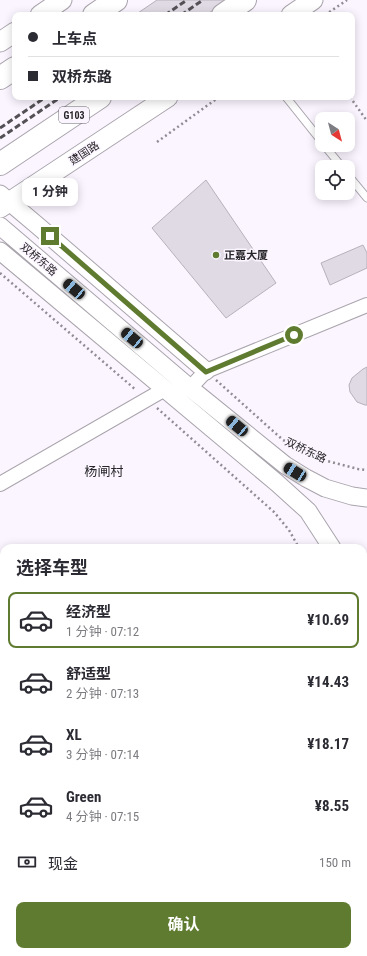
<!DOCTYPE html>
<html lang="zh">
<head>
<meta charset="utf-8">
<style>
	:root { --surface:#fff; --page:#f7f7f7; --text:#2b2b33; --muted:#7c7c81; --line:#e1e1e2; --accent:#5f7b30 }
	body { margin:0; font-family:"Roboto Condensed","Noto Sans SC",sans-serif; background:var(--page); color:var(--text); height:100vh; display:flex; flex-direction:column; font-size:15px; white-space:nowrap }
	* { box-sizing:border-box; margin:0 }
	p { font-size:13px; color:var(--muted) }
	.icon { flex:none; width:22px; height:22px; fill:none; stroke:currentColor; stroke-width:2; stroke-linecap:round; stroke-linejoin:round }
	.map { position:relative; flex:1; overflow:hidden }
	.drawer { position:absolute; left:0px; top:544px; width:367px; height:412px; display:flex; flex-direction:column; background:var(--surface); border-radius:12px 12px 0 0; box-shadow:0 2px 10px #0003 }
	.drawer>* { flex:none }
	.top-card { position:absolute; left:12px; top:12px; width:343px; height:88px; border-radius:8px; box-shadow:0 2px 10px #0003; display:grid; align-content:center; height:88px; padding:0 16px; background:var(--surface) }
	.needle { width:26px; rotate:144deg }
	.buttons { position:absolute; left:315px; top:112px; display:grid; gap:8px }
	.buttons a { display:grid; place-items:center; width:40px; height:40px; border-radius:8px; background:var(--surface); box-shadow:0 2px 10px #0003; font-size:20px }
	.end { position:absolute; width:18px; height:18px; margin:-9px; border:5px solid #5f7b30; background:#fff; box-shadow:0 0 0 2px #fff }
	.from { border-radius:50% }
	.bubble { position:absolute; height:28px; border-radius:8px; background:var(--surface); box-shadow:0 2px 10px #0003; font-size:13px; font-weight:700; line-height:28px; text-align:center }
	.car { position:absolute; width:12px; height:24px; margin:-12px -6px; border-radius:5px; box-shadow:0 0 3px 1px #0007; background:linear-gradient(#222 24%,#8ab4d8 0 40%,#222 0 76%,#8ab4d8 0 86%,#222 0) }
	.top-card b { display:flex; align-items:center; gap:14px; height:38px; font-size:15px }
	.top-card b+b { border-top:1px solid var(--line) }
	.top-card i { width:10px; height:10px; background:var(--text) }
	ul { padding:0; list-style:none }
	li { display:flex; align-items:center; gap:12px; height:56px; margin:0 8px 6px; padding:0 8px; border:2px solid transparent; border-radius:8px }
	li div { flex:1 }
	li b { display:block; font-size:15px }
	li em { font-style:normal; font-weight:700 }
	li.on { border-color:var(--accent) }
	li>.icon { width:36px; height:36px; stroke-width:1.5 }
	h2 { padding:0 16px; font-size:18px; line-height:48px }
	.pay { display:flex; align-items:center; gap:10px; height:44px; padding:0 16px; font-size:15px }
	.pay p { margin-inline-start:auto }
	.button { display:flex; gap:8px; margin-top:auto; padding:8px 16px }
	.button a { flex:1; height:46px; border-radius:8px; background:var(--accent); color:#fff; font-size:16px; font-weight:700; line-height:46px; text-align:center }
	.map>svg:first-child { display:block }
</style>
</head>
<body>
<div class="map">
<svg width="367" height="956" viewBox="0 0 367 956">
	<rect width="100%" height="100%" fill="#fbf5ff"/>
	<!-- building -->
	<path fill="#e0dae4" stroke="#b7b1bb" d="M157,0H228L206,15H135Z
		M206,180L276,283L226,318L152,228Z
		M363,245L367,253V268L330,285L321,263Z
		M367,367V405H365L357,402L350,392L349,385L352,378L363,369Z
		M4,849V887L0,890V852Z"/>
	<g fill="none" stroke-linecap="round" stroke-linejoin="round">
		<!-- service casing -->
		<g stroke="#aaa4ad" stroke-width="9">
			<path id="service" d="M286,97L322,142
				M324,145L342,167
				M348,175L367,198"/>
		</g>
		<!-- minor casing -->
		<g stroke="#aaa4ad" stroke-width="16">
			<path id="minor" d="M190,388L206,371L367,305
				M0,484L165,389"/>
		</g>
		<!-- tertiary casing -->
		<g stroke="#aaa4ad" stroke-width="19">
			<path id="tertiary" d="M0,194L38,226L206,371
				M0,226L190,388L285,465L306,478L325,488L352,496L367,498
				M0,251L277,483L308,511L332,548
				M363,825L367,824
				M80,956L85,952
				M191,956L196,952"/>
		</g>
		<!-- secondary casing -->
		<g stroke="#aaa4ad" stroke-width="21">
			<path id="secondary" d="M40,15L62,0
				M291,15L313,0
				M0,42L15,32
				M0,208L168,97"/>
		</g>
		<!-- trunk casing -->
		<g stroke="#aaa4ad" stroke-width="24">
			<path id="trunk" d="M363,629L365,618L367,612
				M363,670L367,686
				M363,798L367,797
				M116,956L121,952
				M149,956L153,952"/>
		</g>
		<!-- motorway casing -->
		<g stroke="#aaa4ad" stroke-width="24">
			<path id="motorway" d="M94,15L116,0
				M223,15L245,0
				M0,78L15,68
				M0,164L100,97"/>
		</g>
		<!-- path -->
		<path stroke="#908c93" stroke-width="2.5" stroke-dasharray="2 3" stroke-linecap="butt" d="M325,15L347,0
			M350,97L367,121
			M157,142L219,97
			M0,273L136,390
			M216,380L283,440L323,460L358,469L367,470
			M157,408L274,512L289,530L299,548
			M363,561L367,556
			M363,715L367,721"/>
		<!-- service -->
		<use href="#service" stroke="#fff" stroke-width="7"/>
		<!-- minor -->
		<use href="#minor" stroke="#fff" stroke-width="14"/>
		<!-- tertiary -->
		<use href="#tertiary" stroke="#fff" stroke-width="17"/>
		<!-- secondary -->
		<use href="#secondary" stroke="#fff" stroke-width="19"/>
		<!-- trunk -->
		<use href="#trunk" stroke="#fff" stroke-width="22"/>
		<!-- motorway -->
		<use href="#motorway" stroke="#fff" stroke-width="22"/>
		<!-- rail -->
		<path stroke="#545156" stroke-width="3" stroke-dasharray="6 3" stroke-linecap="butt" d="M165,15L187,0
			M181,15L203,0
			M0,128L46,97
			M0,138L61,97"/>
	</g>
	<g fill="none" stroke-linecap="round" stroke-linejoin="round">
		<!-- route -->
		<path stroke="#5f7b30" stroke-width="5" d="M50,236L206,372L294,335"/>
	</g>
	<!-- markers -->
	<circle fill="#5f7b30" stroke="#fbf5ff" stroke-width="1.5" cx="216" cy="255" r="4"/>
	<g text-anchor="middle" stroke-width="3" stroke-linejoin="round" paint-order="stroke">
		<!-- shield labels -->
		<rect fill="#fbf5ff" stroke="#67646a" stroke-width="1" x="59" y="107" width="30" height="16" rx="3"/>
		<g font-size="10" font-weight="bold" fill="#28262a">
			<text x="74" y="119">G103</text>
		</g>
		<!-- street labels -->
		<g font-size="11" fill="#28262a" stroke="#fbf5ff">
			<text transform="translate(84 153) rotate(-33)" y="4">建国路</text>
			<text transform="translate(39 259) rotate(40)" y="4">双桥东路</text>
			<text transform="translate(306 450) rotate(25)" y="4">双桥东路</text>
		</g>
		<!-- poi labels -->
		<g font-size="11" font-weight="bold" fill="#28262a" stroke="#fbf5ff" text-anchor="start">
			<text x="224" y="259">正嘉大厦</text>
		</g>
		<!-- quarter labels -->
		<g font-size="13" fill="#28262a" stroke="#fbf5ff">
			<text x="104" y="476">杨闸村</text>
		</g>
	</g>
</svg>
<div class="buttons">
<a><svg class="needle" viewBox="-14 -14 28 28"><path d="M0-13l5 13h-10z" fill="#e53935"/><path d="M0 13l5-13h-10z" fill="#7c7c81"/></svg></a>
<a><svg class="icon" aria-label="locate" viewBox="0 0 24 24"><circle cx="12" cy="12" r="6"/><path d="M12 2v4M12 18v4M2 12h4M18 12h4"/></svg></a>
</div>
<i class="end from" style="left:294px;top:335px"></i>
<i class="end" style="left:50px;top:236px"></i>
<div class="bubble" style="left:22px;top:178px;width:56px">1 分钟</div>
<i class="car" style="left:74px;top:289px;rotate:310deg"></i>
<i class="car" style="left:132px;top:338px;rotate:310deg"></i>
<i class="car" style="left:237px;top:426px;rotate:310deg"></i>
<i class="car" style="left:295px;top:472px;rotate:301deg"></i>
<div class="top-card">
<b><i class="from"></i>上车点</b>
<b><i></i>双桥东路</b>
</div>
<section class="drawer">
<h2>选择车型</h2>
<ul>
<li class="on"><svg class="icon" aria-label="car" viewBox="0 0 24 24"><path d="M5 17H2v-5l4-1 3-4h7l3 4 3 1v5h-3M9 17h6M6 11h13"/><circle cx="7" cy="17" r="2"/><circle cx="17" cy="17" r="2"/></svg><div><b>经济型</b><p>1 分钟 · 07:12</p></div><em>¥10.69</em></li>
<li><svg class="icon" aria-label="car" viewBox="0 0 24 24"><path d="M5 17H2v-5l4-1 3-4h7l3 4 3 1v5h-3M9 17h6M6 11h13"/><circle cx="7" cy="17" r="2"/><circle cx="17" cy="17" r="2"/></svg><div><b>舒适型</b><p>2 分钟 · 07:13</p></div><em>¥14.43</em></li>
<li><svg class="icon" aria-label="car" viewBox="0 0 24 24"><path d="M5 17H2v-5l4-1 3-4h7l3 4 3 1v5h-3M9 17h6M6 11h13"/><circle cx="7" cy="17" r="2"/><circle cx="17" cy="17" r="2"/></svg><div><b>XL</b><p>3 分钟 · 07:14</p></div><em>¥18.17</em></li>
<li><svg class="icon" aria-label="car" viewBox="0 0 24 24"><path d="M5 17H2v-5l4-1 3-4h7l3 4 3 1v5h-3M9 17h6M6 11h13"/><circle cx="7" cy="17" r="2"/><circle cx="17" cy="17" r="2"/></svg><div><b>Green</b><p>4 分钟 · 07:15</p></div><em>¥8.55</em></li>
</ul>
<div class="pay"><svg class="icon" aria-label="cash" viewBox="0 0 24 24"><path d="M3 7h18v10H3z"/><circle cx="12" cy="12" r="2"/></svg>现金<p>150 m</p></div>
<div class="button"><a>确认</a></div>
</section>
</div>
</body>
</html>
